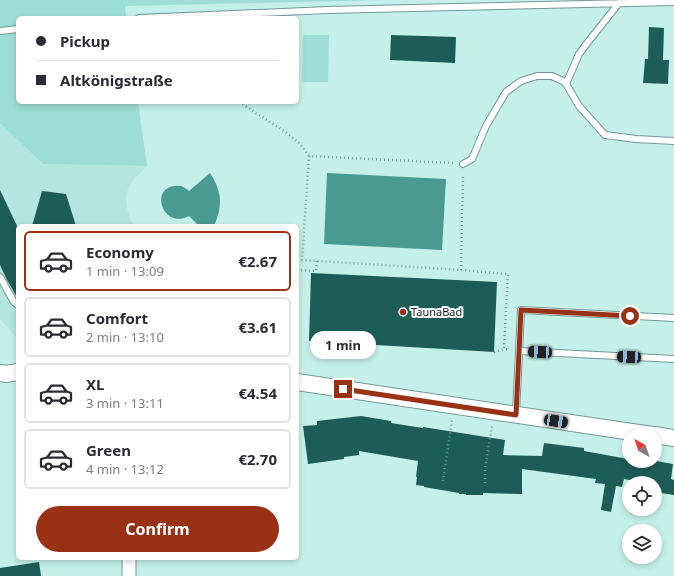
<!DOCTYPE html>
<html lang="en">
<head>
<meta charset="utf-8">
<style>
	:root { --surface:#fff; --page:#f2f2f3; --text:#2b2b33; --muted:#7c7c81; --line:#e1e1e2; --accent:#993114 }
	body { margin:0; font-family:"Noto Sans",sans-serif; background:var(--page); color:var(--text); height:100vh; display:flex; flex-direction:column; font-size:15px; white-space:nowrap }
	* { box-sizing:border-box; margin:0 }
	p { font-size:13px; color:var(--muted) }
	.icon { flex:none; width:22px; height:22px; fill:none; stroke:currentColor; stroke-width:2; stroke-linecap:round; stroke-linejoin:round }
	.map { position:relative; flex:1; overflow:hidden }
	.sheet { position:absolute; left:16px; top:224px; width:283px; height:336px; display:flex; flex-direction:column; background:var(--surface); border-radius:6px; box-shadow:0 2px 6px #0003 }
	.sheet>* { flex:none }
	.banner { position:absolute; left:16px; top:16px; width:283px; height:88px; border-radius:6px; box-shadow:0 2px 6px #0003; display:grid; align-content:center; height:88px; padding:0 20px; background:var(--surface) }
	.needle { width:26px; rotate:320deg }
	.buttons { position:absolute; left:622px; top:428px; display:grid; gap:8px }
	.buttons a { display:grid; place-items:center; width:40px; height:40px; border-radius:50%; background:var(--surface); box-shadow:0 2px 6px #0003; font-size:20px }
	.end { position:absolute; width:18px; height:18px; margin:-9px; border:5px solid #993114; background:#fff; box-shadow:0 0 0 2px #fff }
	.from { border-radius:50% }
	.bubble { position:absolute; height:28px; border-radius:14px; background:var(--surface); box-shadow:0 2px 6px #0003; font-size:13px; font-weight:700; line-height:28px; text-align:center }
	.car { position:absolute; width:12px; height:24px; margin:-12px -6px; border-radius:5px; box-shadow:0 0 3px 1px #0007; background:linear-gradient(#222 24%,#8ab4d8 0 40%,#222 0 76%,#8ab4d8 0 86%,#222 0) }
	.banner b { display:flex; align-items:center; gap:14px; height:38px; font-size:15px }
	.banner b+b { border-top:1px solid var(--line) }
	.banner i { width:10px; height:10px; background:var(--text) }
	ul { padding:7px 0 0; list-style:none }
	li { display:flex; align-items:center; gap:12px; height:60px; margin:0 8px 6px; padding:0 12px; border:2px solid var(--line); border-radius:6px }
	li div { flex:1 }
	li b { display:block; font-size:15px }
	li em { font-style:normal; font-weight:700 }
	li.selected { border-color:var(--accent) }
	li>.icon { width:36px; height:36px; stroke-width:1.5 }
	.action { display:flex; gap:8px; margin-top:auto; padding:8px 20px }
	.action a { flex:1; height:46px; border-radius:24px; background:var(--accent); color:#fff; font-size:16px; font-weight:700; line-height:46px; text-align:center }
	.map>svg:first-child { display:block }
</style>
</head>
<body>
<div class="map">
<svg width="674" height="576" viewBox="0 0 674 576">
	<rect width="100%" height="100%" fill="#c5f0e9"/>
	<!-- built -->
	<path fill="#b2e6df" d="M0,123L43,164L147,166L133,180L128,189L126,197L127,208L130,218L134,226H18V339L0,319Z"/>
	<!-- green -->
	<path fill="#9cded5" d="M0,0H387L125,6L126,18H18V102H138L147,166L43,164L0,123Z
		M303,35H329L328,82H302Z"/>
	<!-- water -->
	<path fill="#499b92" d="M210,173C222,191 223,206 214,226H199L189,216C163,230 149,188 175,186C182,185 184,187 189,191Z
		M327,173L446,179L442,250L324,244Z"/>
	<!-- building -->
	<path fill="#1d5d57" d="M649,27L664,28L663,60H669L668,84L643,83L645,59H648Z
		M391,35L456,37L455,63L390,60Z
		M0,190L18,228V299L7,280L0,265Z
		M42,191L66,194L76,226H32Z
		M311,273L497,282L494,352L309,341Z
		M361,416L391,421V423L423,428V427L505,440L503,455L542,456L544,443L584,448V451L628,459L627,461H656L673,464L671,479L674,480V495L655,492V483H645L624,479L622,487L616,486L611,512L601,510L605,484L595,483L596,479L522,469V494L483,493V495H466V494H459V493L424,487V486L416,485L417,477H416L418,461L359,451V455L344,457V459L308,464L303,426L317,425V421Z
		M39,562L41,576H0V568Z"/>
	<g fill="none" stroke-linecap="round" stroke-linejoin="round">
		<!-- service casing -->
		<g stroke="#719994" stroke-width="8">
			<path id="service" d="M139,18L328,10L674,2
				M0,31L18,29
				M566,84L579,54L588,42L619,3
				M463,164L472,159L486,126L506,92L521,81L537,76H552L565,82L579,106L605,135L636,139L674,141
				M0,277L14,302L18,305
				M519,351L674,359
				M516,413L521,310L674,318"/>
		</g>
		<!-- minor casing -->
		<g stroke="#719994" stroke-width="15">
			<path id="minor" d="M129,576V558"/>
		</g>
		<!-- tertiary casing -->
		<g stroke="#719994" stroke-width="18">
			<path id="tertiary" d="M0,373L6,374L18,372
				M297,382L652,435
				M655,435L674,438"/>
		</g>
		<!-- path -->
		<path stroke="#799994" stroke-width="2.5" stroke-dasharray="1 3" stroke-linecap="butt" d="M239,102L284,131L299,143L309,156
			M453,163L309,156L302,260L461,270L508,274L504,349L510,350
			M297,270L316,271L317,261
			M461,270L463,174
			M494,352L504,349
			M443,481L452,420
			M485,483V469L492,426"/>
		<!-- service -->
		<use href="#service" stroke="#fff" stroke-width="6"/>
		<!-- minor -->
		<use href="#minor" stroke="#fff" stroke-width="13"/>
		<!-- tertiary -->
		<use href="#tertiary" stroke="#fff" stroke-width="16"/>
	</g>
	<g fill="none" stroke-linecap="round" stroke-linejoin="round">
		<!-- route -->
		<path stroke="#993114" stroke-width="5" d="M343,389L516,415L521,310L630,316"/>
	</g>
	<!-- markers -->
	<circle fill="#993114" stroke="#fff" stroke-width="1.5" cx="403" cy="312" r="4"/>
	<g text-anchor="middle" stroke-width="4" stroke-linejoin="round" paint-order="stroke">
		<!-- poi labels -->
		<g font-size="11" fill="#0c1c1a" stroke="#fff" text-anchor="start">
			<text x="411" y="316">TaunaBad</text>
		</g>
	</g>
</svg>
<div class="buttons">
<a><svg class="needle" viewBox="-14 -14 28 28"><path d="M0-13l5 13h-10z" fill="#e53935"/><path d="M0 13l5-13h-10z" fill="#7c7c81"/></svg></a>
<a><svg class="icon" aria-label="locate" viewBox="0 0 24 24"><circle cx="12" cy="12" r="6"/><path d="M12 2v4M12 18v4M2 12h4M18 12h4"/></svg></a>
<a><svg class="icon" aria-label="layers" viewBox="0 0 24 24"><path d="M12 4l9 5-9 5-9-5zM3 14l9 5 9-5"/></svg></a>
</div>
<i class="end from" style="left:630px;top:316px"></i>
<i class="end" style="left:343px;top:389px"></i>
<div class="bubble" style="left:310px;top:331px;width:66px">1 min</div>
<i class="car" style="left:540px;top:352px;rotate:273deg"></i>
<i class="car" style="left:629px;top:357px;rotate:273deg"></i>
<i class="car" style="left:556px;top:421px;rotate:99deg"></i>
<div class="banner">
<b><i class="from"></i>Pickup</b>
<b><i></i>Altkönigstraße</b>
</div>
<section class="sheet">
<ul>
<li class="selected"><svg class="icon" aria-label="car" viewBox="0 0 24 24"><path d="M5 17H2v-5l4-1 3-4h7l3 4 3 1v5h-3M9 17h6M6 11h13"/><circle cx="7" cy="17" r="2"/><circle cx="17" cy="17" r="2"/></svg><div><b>Economy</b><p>1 min · 13:09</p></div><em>€2.67</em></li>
<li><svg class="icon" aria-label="car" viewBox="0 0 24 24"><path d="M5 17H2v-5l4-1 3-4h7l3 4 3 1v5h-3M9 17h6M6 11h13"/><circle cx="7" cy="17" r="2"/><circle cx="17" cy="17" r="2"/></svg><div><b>Comfort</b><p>2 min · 13:10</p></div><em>€3.61</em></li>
<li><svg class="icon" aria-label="car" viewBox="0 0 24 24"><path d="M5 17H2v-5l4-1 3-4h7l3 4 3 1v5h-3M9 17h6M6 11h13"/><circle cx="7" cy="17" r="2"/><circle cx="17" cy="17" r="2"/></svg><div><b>XL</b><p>3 min · 13:11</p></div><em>€4.54</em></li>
<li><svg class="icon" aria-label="car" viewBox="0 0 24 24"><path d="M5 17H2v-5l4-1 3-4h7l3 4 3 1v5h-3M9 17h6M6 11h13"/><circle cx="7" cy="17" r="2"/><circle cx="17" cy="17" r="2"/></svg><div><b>Green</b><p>4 min · 13:12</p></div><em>€2.70</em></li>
</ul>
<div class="action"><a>Confirm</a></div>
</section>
</div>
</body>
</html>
